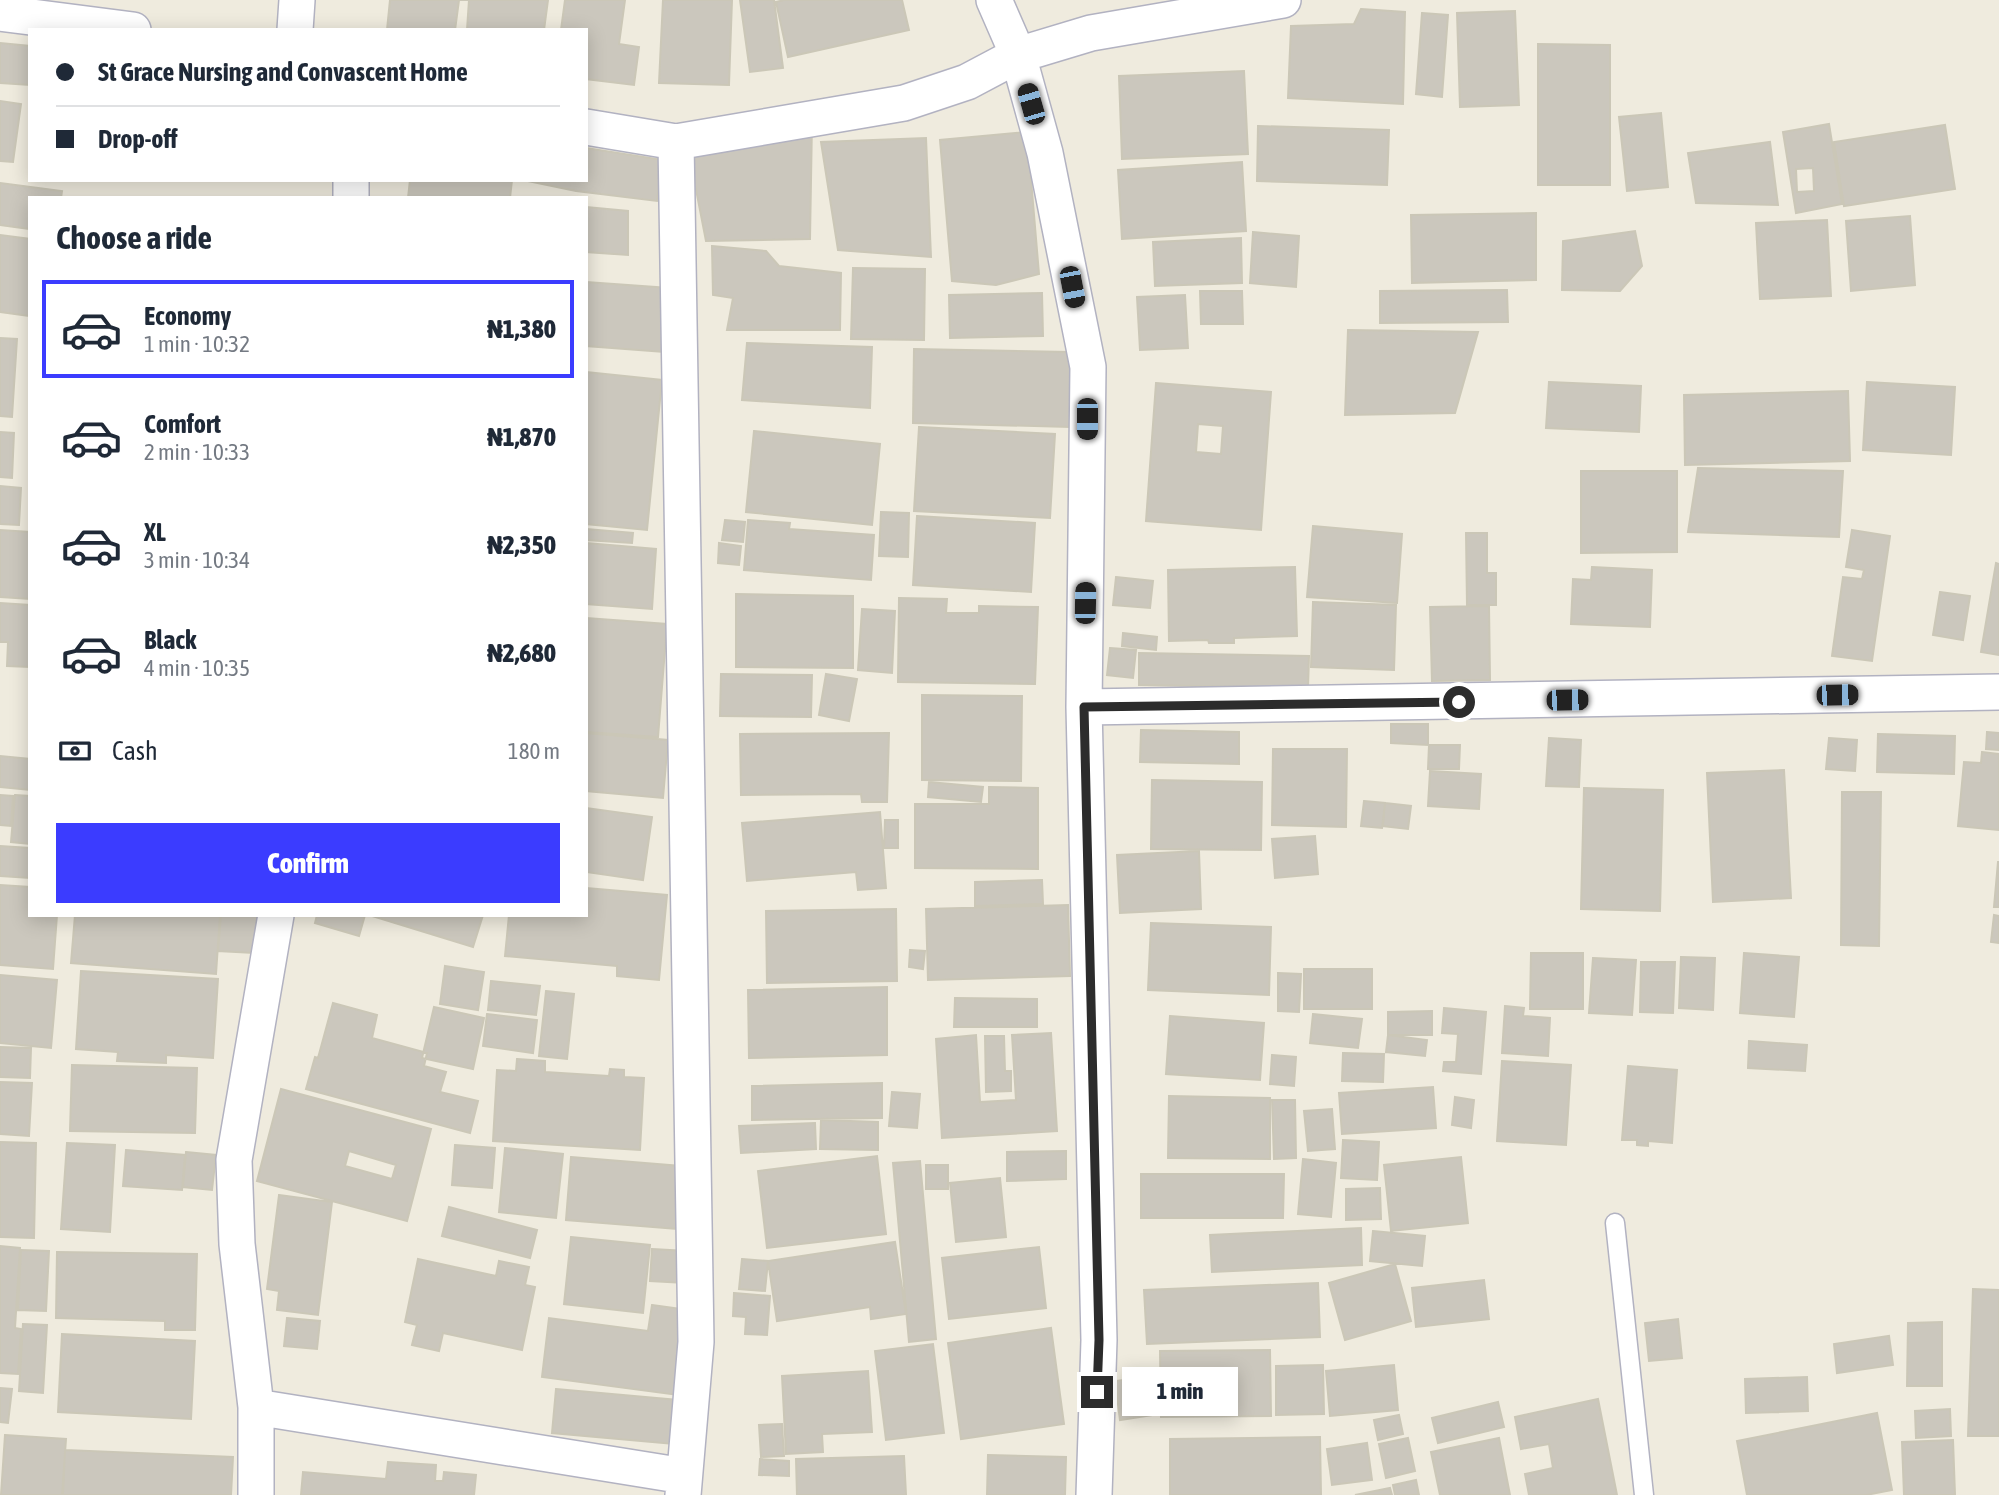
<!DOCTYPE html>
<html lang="en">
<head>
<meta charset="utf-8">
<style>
	:root { --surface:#fff; --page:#f6f6f7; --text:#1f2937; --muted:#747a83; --line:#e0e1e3; --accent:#3b3cff }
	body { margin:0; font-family:"Asap Condensed",sans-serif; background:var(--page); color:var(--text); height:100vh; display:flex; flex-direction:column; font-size:26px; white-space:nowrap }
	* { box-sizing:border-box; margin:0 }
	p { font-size:23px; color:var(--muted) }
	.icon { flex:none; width:38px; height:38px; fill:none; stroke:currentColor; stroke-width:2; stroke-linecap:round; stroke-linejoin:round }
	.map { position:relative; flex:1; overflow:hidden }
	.panel { position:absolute; left:28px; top:196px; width:560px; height:721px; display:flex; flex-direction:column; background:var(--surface); border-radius:0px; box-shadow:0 4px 18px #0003 }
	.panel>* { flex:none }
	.hud { position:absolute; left:28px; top:28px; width:560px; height:154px; border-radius:0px; box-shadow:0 4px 18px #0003; display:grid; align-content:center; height:154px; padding:0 28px; background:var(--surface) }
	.end { position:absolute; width:32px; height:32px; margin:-16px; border:9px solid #2c2c2c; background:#fff; box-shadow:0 0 0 4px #fff }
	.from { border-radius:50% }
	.bubble { position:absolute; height:49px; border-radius:0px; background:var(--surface); box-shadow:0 4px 18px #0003; font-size:23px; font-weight:800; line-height:49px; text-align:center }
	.car { position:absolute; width:21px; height:42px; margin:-21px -10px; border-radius:9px; box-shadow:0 0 5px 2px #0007; background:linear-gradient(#222 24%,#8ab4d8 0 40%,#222 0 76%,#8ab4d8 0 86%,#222 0) }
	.hud b { display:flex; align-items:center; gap:24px; height:66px; font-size:26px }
	.hud b+b { border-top:2px solid var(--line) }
	.hud i { width:18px; height:18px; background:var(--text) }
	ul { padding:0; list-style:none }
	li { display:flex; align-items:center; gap:21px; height:98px; margin:0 14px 10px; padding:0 14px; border:4px solid transparent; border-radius:0px }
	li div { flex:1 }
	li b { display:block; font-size:26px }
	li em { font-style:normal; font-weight:800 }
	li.selected { border-color:var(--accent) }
	li>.icon { width:63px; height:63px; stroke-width:1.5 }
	h2 { padding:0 28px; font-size:32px; line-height:84px }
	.pay { display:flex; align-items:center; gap:18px; height:77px; padding:0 28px; font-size:26px }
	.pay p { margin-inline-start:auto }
	.primary-button { display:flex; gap:14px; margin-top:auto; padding:14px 28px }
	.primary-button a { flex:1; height:80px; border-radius:0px; background:var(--accent); color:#fff; font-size:28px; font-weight:800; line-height:80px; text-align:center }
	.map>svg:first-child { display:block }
</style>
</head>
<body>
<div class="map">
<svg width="1999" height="1495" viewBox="0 0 1999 1495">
	<rect width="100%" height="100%" fill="#efebde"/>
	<!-- building -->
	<path fill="#cbc7bd" stroke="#cbc7b7" stroke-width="2" fill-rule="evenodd" d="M390,0H469L467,30H387Z
		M459,0H548L544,30H455Z
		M565,0H625L619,44L639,47L634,85L586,79V30H561Z
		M663,0H732L729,85L659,83Z
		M740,0H774L783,68L750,72Z
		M784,0H902L909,30L788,57L776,2Z
		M1361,9L1405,12L1403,104L1288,98L1291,26L1354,24Z
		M1515,11L1519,105L1460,107L1457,13Z
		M1422,13L1448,15L1442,97L1416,94Z
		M0,43L30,46V85L0,83Z
		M1538,44L1610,45V185H1538Z
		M1244,71L1248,154L1122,159L1119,76Z
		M0,101L21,104L13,162L0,161Z
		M1661,113L1668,187L1627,191L1619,117Z
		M812,122L810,239L706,241L687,143Z
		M1829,124L1842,204L1796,213L1783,132ZM1813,168L1814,191L1797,192L1796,169Z
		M1945,125L1955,189L1844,206L1834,142Z
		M1258,126L1389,130L1387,185L1257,181Z
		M1027,132L1039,274L996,285L952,281L940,140Z
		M926,138L931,257L838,250L821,142Z
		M1770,142L1778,205L1696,203L1688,153Z
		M586,148L663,160L657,201L576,191L523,180H586Z
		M1242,162L1246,231L1122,239L1118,170Z
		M410,180H512L510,198H408Z
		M0,183L62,191L61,198H30V229L0,225Z
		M586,207L628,211V255L586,252Z
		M1536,213V280L1412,283L1411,215Z
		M1910,216L1915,285L1851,291L1846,221Z
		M1827,220L1831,296L1760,299L1756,223Z
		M1635,231L1642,266L1620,291L1562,290L1563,241Z
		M1253,232L1299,236L1296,287L1250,283Z
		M0,235L30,239V316L0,312Z
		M1241,238L1242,283L1155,286L1153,242Z
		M712,246L766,251L779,266L841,273L840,330H727L733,298L713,295Z
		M853,268L925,269L924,340L851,339Z
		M586,282L669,288L664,352L586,346Z
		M1507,290L1508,322L1380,323V291Z
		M1200,291H1242L1243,324H1201Z
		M1042,293L1043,336L950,338L949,295Z
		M1185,295L1188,348L1140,350L1137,297Z
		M1348,330L1478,332L1455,413L1345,415Z
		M0,338L17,339L12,417L0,416Z
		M747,343L872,347L870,408L742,400Z
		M914,349L1070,352V427L913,423Z
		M586,372L662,380L647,530L586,524Z
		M1549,382L1641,386L1639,432L1546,428Z
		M1867,382L1955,387L1951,455L1863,450Z
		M1156,383L1271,392L1261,530L1146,521ZM1198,424L1223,426L1221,454L1196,452Z
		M1848,391L1850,461L1685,465L1684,395Z
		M919,427L1055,434L1050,518L914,511Z
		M754,431L880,444L872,525L746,512Z
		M0,432L14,433L12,478L0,477Z
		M1698,468L1843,471L1839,537L1688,532Z
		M1581,471H1677V552L1581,553Z
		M0,486L21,488L19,525L0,524Z
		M881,512L909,513L908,557L879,556Z
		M917,516L1035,523L1031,592L913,585Z
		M725,520L745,522L743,542L722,540Z
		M748,520L790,523L789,529L874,535L871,580L744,570Z
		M1313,526L1402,534L1397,603L1307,597Z
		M586,529L633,533L632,543L586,540Z
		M0,530L30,532V599L0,597Z
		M1852,530L1890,536L1872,661L1832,656L1843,577L1862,579L1864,570L1846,567Z
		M1466,533H1487V573H1496V605H1467Z
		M586,543L656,549L652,609L586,604Z
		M719,543L741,546L739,565L718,563Z
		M1996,563L1999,564V655L1981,652Z
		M1295,567L1297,636L1234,638V643H1209L1208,640L1169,641L1168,570Z
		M1592,567L1652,570L1650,627L1571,624L1573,579L1591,580Z
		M1116,577L1153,581L1150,608L1113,605Z
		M1940,592L1970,596L1963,640L1933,635Z
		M736,594L853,596V668L736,667Z
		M899,598L947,599L946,613H979V606L1038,607L1035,684L898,682Z
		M1313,602L1396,605L1394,670L1311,667Z
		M0,603L30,605V667L7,666L8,642H0Z
		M1489,606L1490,680L1432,681L1430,607Z
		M862,609L895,611L892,673L858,670Z
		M586,618L667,624L658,737L586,732Z
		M1123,633L1157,637L1156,650L1122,646Z
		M1110,648L1136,650L1133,678L1107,675Z
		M1139,653L1309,656L1308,688L1139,685Z
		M721,674L812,675L811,717L720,716Z
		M826,674L857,679L849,721L819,715Z
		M922,695L1022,696L1021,781L922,780Z
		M1391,724H1428V745L1391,743Z
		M1141,730L1239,732V764L1140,762Z
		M1987,732L1999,733V750L1986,749Z
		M586,733L668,740L663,798L586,791Z
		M889,733L887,802H862L861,794L741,795L740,734Z
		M1878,734L1955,736L1954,774L1877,772Z
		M1549,738L1581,740L1579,787L1546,786Z
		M1829,738L1857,740L1855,771L1826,769Z
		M1429,745H1460L1459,769H1428Z
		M1273,749H1347L1346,827L1272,825Z
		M1982,752L1999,754V830L1958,826L1964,762L1981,763Z
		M0,756L30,759V790L0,787Z
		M1784,770L1791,898L1713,902L1707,773Z
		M1430,771L1481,774L1479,809L1428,806Z
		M1152,780L1262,782L1261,850L1151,849Z
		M929,782L983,787L981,802L928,797Z
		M989,787L1038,788V869L915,868V804H989Z
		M1584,788L1663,790L1660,911L1581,909Z
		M1842,792H1881L1879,946L1841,945Z
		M0,795L13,796L11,826L0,825Z
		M15,795L30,796V844L11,842Z
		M1364,801L1385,803L1382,828L1361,826Z
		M1385,803L1411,806L1408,829L1383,826Z
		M586,808L652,817L643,880L586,872Z
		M880,812L886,888L858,890L856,872L747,881L742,823Z
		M885,820H898V848H884Z
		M1315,836L1318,874L1275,878L1272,839Z
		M0,846L30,848V878L0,876Z
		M1199,851L1201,909L1120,913L1117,855Z
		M1998,862H1999V907H1994Z
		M1042,880L1043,904L975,906V882Z
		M0,885L30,887V915H57L53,969L0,965Z
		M586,888L667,895L659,980L617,976V966L505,956L509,915H586Z
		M1068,905L1070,976L928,980L926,909Z
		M896,909L897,981L767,983L766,911Z
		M75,915H220L216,974L71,963Z
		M221,915H257L254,953L218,951Z
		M317,915H365L359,936L315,923Z
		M369,915H483L473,947Z
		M1994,915L1999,916V943L1991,942Z
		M1151,923L1271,927L1269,995L1148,990Z
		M910,950L925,951L923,969L909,967Z
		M1531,953H1583V1009H1530Z
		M1744,953L1799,957L1794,1017L1740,1013Z
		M1681,957L1715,958L1713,1010L1679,1008Z
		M1593,958L1636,960L1632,1015L1589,1013Z
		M1641,962H1675L1673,1013L1640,1012Z
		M445,966L484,972L478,1010L440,1004Z
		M1304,969H1372V1009H1304Z
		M81,971L218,979L213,1058L166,1055V1063L117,1061L118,1052L76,1049Z
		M1278,973L1301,974L1299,1012L1278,1011Z
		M0,975L57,980L51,1048L0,1043Z
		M491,981L540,986L536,1015L488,1010Z
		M887,987V1055L749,1058L748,990Z
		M546,991L574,994L567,1059L539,1056Z
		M955,998L1037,999V1027H954Z
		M333,1003L377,1015L372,1038L427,1053L424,1066L446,1072L440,1092L478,1101L470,1133L306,1089L315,1057L318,1058Z
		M1505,1006L1524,1008L1523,1016L1550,1018L1548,1056L1502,1053Z
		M434,1007L484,1018L473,1069L422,1058Z
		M1444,1008L1486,1012L1481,1074L1443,1071L1444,1062H1456L1458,1034L1442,1033Z
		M1432,1011V1035H1388V1012Z
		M487,1014L537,1020L533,1053L483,1046Z
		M1313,1014L1362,1019L1358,1048L1310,1043Z
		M1170,1016L1264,1023L1260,1080L1166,1074Z
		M1051,1033L1057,1131L942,1138L936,1039L976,1035L980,1102L1016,1100L1012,1035Z
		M1388,1035L1427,1040L1425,1056L1386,1052Z
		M985,1036H1004L1005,1071H1011V1091L986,1092Z
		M1749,1041L1807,1045L1805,1071L1748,1068Z
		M0,1047L31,1048L30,1078L0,1077Z
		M1343,1053L1384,1054L1383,1082L1342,1081Z
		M1272,1055L1296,1057L1294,1086L1270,1084Z
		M517,1059L545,1061V1072L609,1076L610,1069L624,1070V1077L644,1078L640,1150L493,1141L497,1070L516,1071Z
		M1502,1061L1571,1065L1566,1145L1497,1141Z
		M72,1065L197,1068L195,1133L70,1131Z
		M1628,1066L1677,1070L1672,1143L1648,1141V1146L1637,1145V1140H1622Z
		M0,1082L32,1083L29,1136L0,1134Z
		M882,1083V1118L752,1120V1086Z
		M1433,1087L1436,1128L1342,1134L1339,1093Z
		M281,1089L431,1129L407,1221L257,1181ZM349,1151L396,1165L392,1179L345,1166Z
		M892,1092L920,1094L917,1128L889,1126Z
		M1169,1096L1270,1098V1159L1168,1158Z
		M1455,1097L1474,1100L1471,1128L1452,1125Z
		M1272,1100H1295L1296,1158L1274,1159Z
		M1332,1109L1335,1149L1308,1151L1304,1111Z
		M821,1120L878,1122V1150L820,1149Z
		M815,1123L816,1149L741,1153L739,1126Z
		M1343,1140L1379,1142L1377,1180L1341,1178Z
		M0,1142L36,1143L34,1238L0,1237Z
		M67,1143L115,1145L110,1232L61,1229Z
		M455,1145L495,1148L492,1188L452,1185Z
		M505,1148L563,1154L556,1218L499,1212Z
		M126,1150L185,1155L182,1190L123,1186Z
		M1066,1151V1179L1007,1181V1152Z
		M186,1152L216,1155L212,1190L183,1187Z
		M877,1156L886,1234L767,1248L758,1171Z
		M571,1157L681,1166L677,1229L566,1220Z
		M1461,1157L1468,1223L1391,1231L1384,1165Z
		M1303,1159L1336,1163L1331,1217L1298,1214Z
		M920,1161L936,1339L909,1342L893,1163Z
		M926,1165H948V1189H926Z
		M1141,1174H1284L1283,1218H1141Z
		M1000,1178L1006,1237L956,1242L950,1183Z
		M1380,1188L1381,1219L1346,1220V1189Z
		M279,1195L332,1202L318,1315L277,1310L279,1291L267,1289Z
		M449,1207L537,1230L530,1258L442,1236Z
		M1361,1228L1362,1265L1212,1272L1210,1235Z
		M1373,1231L1425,1236L1422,1266L1370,1261Z
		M571,1237L650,1245L643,1313L564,1304Z
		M895,1242L906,1314L871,1319L870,1307L777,1321L768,1261Z
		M0,1246L20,1248L15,1328L21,1329L18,1374L0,1373Z
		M1039,1247L1046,1308L949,1319L942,1258Z
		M652,1249L687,1251L685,1283L650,1281Z
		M21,1250L49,1251L46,1311L18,1310Z
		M57,1252L197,1254L195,1330H165V1321L56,1318Z
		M418,1259L496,1276L499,1261L529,1267L525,1285L535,1287L522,1350L443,1333L439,1351L412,1345L417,1325L405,1322Z
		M742,1259L768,1261L765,1291L739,1289Z
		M1395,1264L1411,1321L1345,1340L1329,1283Z
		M1484,1280L1489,1319L1416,1327L1412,1288Z
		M1318,1283L1320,1337L1147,1344L1144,1290Z
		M1973,1289L1999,1290V1436H1968Z
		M734,1293L770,1296L767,1335L745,1334L746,1317L733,1316Z
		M652,1305L689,1310L678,1395L542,1377L549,1318L648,1331Z
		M287,1318L320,1321L317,1349L284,1346Z
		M1678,1319L1682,1358L1649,1361L1645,1323Z
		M1942,1322V1386H1907L1908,1323Z
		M23,1324L47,1325L43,1393L19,1391Z
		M1051,1328L1064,1424L961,1439L948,1343Z
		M62,1334L195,1341L191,1419L58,1412Z
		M1889,1336L1893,1365L1837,1373L1834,1344Z
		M933,1344L944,1433L886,1440L875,1351Z
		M1270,1350L1271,1416L1161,1417L1160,1351Z
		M1323,1365L1324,1414L1276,1415V1366Z
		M1394,1365L1398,1410L1330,1416L1326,1371Z
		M868,1371L872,1432L822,1434L823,1452L786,1454L782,1376Z
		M1147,1377L1153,1415L1120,1420L1115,1381Z
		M1807,1377L1808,1411L1746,1413L1745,1379Z
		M0,1388L12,1389L8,1423L0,1422Z
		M556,1389L689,1401L685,1445L552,1433Z
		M1598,1399L1617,1495H1529L1525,1474L1553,1468L1549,1444L1521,1449L1515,1417Z
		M1498,1402L1504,1427L1438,1443L1432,1418Z
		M1950,1409L1951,1436L1916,1438L1915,1411Z
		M1877,1413L1892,1490L1866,1495H1747L1737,1441Z
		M1399,1415L1403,1434L1378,1440L1374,1420Z
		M782,1424L784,1456L761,1457L759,1425Z
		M5,1435L66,1439L62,1495H1Z
		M1320,1437L1321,1495H1170V1439Z
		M1408,1438L1415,1471L1386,1478L1379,1444Z
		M1499,1438L1510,1495H1440L1431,1452Z
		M1953,1440L1955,1495H1904L1902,1442Z
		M1367,1443L1372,1480L1332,1485L1327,1449Z
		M65,1450L233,1457L231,1495H63Z
		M988,1455L1066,1457L1065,1495H987Z
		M904,1456L906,1495H797L796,1459Z
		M760,1459L789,1461V1476L759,1475Z
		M388,1462L436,1465L435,1481H443L444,1472L476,1475L474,1495H301L303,1472L386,1479Z
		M1416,1480L1419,1495H1395L1393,1485Z
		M1390,1488L1392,1495H1355Z"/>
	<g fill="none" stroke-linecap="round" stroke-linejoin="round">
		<!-- service casing -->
		<g stroke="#b2b2c1" stroke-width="21">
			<path id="service" d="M1615,1223L1644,1495"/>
		</g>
		<!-- minor casing -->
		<g stroke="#b2b2c1" stroke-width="38">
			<path id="minor" d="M994,0L1018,55L1045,153L1088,367L1084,707L1099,1340L1094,1495
				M0,13L133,30
				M295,30L297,0
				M586,127L676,142L904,103L967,82L1018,55L1091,33L1283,0
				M676,142L696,1342L683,1495
				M351,198V180
				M1084,707L1999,692
				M256,1407L684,1476
				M256,1495V1407L237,1244L234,1160L276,915"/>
		</g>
		<!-- service -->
		<use href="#service" stroke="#fff" stroke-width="18"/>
		<!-- minor -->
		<use href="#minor" stroke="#fff" stroke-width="35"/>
	</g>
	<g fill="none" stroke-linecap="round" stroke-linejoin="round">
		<!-- route -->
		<path stroke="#2c2c2c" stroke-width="9" d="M1097,1392L1099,1340L1084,707L1459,702"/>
	</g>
</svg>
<i class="end from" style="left:1459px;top:702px"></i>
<i class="end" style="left:1097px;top:1392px"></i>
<div class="bubble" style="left:1122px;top:1367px;width:116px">1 min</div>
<i class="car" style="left:1031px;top:104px;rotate:344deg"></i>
<i class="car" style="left:1072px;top:287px;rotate:169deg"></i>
<i class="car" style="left:1087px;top:419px;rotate:180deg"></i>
<i class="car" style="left:1085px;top:603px;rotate:1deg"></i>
<i class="car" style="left:1837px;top:695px;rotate:89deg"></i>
<i class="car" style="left:1567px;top:700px;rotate:89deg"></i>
<div class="hud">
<b><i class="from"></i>St Grace Nursing and Convascent Home</b>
<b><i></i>Drop-off</b>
</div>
<section class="panel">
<h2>Choose a ride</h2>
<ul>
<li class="selected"><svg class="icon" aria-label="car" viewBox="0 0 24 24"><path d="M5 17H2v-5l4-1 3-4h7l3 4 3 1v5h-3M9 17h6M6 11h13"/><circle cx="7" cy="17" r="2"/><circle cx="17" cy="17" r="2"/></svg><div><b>Economy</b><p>1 min · 10:32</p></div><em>₦1,380</em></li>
<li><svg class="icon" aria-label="car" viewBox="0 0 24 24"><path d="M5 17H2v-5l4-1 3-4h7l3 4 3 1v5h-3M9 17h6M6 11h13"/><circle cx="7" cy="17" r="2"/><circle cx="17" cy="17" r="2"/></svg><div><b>Comfort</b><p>2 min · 10:33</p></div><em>₦1,870</em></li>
<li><svg class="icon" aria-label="car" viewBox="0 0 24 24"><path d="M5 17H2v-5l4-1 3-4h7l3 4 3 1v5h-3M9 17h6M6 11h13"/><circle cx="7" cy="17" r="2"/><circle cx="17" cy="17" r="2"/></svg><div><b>XL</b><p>3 min · 10:34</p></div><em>₦2,350</em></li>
<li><svg class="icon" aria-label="car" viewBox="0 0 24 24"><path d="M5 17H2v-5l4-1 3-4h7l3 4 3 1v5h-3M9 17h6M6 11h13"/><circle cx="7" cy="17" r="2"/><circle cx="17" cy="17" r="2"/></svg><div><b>Black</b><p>4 min · 10:35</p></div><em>₦2,680</em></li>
</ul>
<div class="pay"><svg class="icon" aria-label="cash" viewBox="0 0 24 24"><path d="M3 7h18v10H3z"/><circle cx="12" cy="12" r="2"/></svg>Cash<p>180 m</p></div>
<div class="primary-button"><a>Confirm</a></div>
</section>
</div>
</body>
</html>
